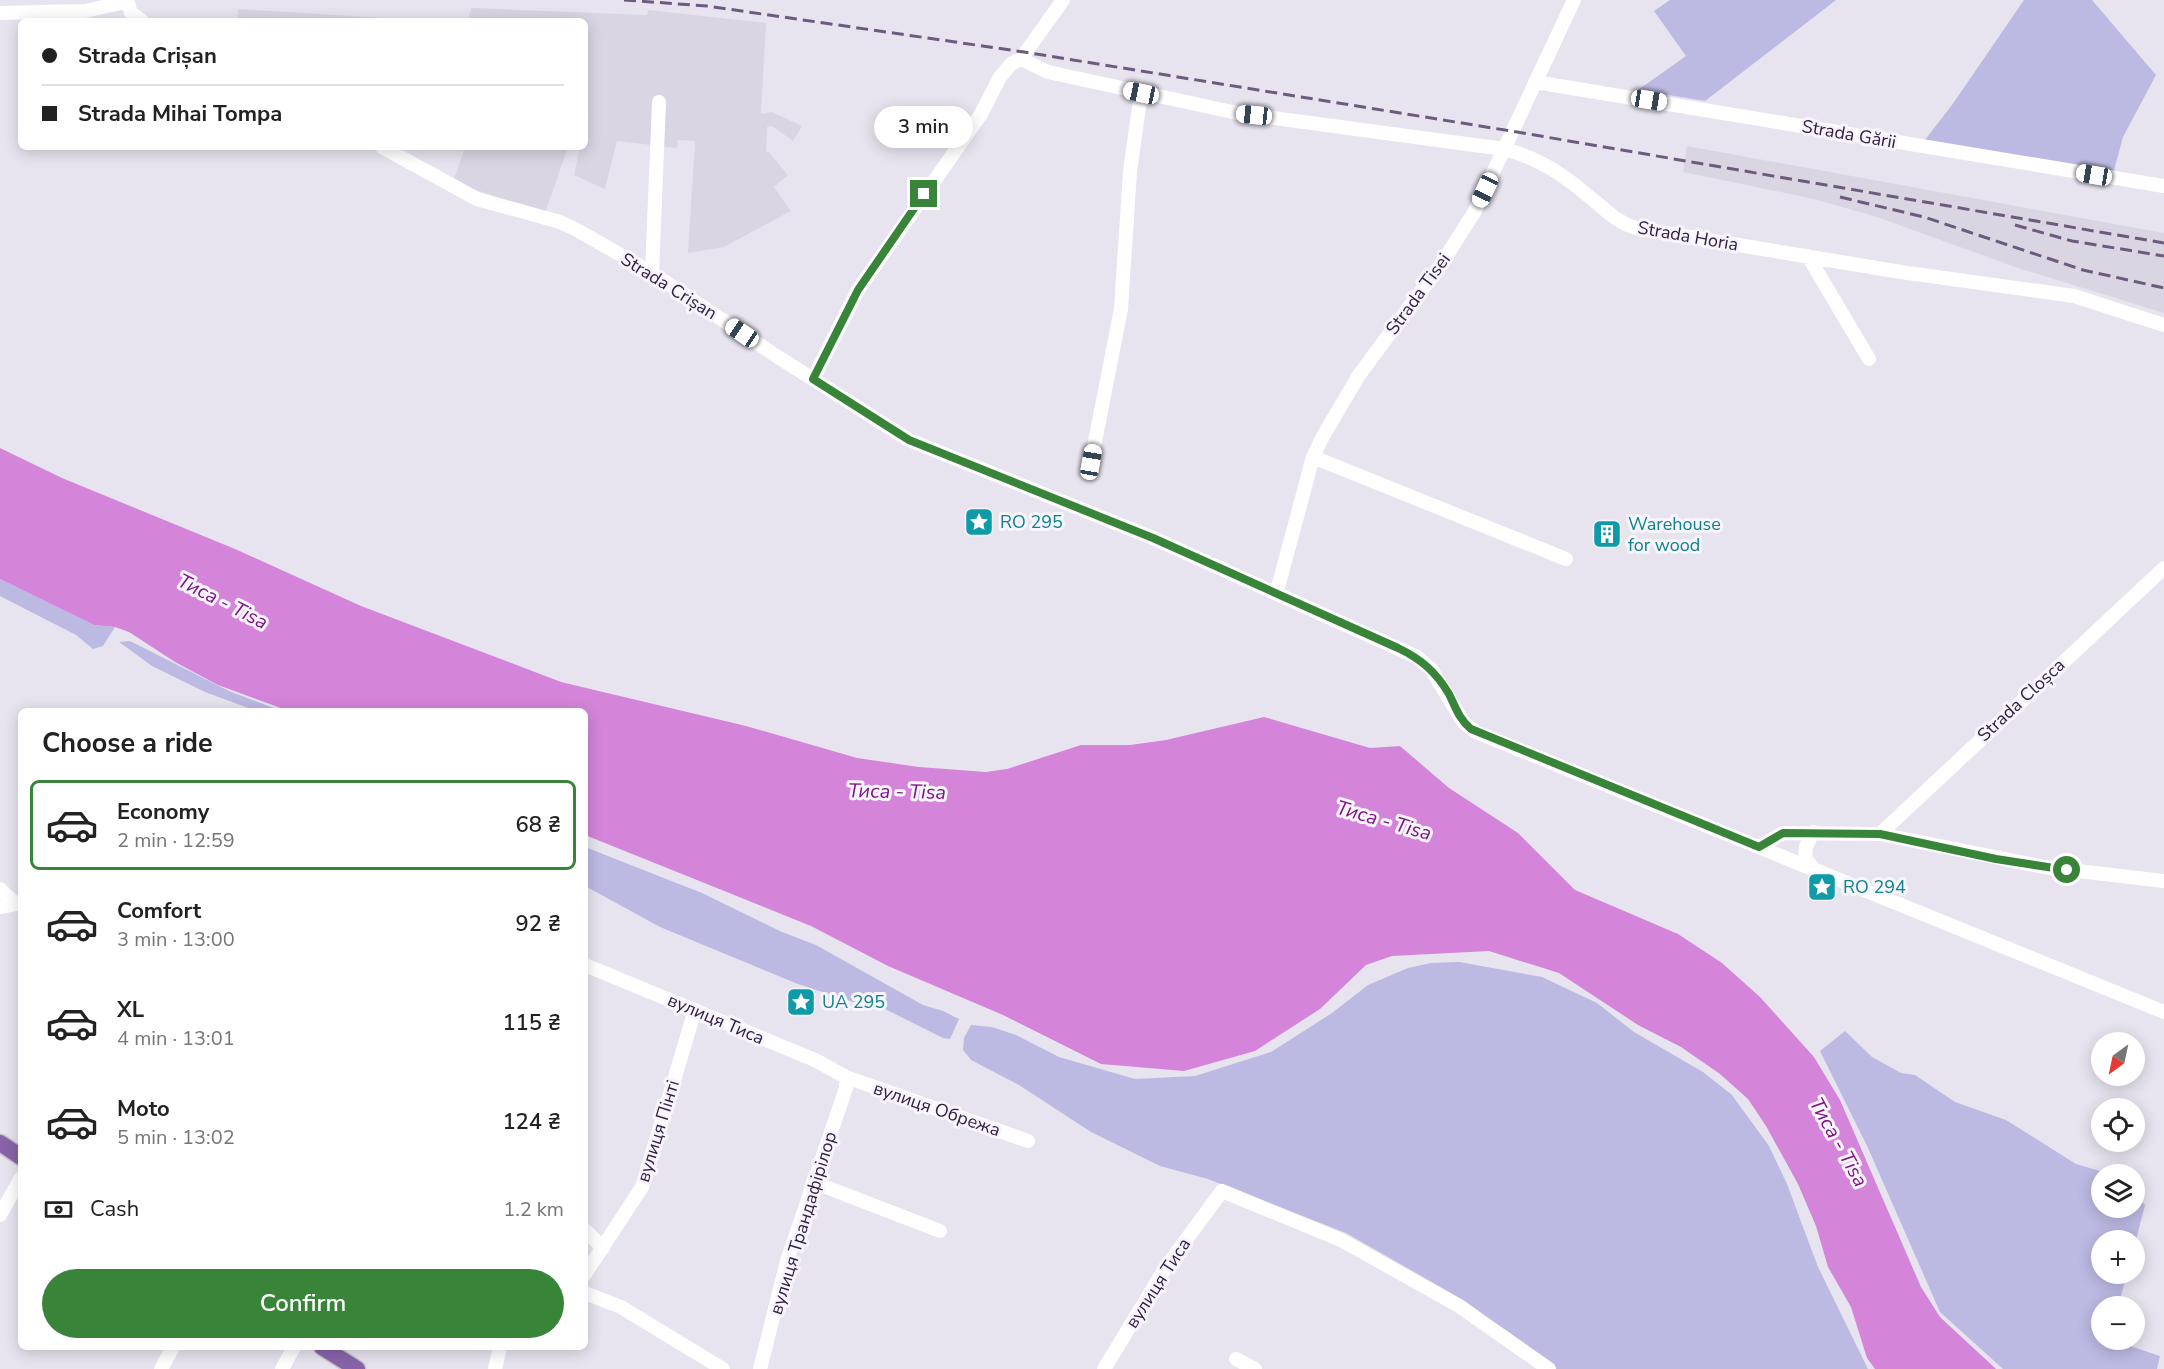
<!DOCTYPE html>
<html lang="en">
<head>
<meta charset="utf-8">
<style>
	:root { --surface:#fff; --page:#f6f6f6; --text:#222; --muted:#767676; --line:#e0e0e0; --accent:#388539 }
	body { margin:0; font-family:"Nunito Sans",sans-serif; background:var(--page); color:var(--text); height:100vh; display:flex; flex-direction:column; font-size:22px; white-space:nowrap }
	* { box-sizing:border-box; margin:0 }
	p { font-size:20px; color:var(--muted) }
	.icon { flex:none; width:33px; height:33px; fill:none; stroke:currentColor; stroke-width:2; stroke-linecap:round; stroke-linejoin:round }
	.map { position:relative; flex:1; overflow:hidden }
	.side { position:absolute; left:18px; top:708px; width:570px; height:642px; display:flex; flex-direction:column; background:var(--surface); border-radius:9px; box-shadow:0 3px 15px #0003 }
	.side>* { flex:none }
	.hud { position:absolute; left:18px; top:18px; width:570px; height:132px; border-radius:9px; box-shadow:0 3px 15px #0003; display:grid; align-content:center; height:132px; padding:0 24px; background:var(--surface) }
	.needle { width:39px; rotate:213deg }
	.buttons { position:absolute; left:2091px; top:1032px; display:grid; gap:12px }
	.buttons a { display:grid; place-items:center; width:54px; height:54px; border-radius:50%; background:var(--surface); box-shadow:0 3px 15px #0003; font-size:30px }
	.end { position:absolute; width:27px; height:27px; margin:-14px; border:8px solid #388539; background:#fff; box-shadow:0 0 0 3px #fff }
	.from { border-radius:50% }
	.bubble { position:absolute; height:42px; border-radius:21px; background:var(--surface); box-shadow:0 3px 15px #0003; font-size:20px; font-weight:600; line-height:42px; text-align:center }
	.car { position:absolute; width:18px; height:36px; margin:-18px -9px; border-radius:8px; box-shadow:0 0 4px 2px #0007; background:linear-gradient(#fff 24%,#345 0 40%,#fff 0 76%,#345 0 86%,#fff 0) }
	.hud b { display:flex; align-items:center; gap:21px; height:57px; font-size:22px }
	.hud b+b { border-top:2px solid var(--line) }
	.hud i { width:15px; height:15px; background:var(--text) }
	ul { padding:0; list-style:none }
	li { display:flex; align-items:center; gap:18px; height:90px; margin:0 12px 9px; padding:0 12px; border:3px solid transparent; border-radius:9px }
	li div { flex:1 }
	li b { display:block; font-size:22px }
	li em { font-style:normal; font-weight:600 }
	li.active { border-color:var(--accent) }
	li>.icon { width:54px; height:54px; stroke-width:1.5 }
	h2 { padding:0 24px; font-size:27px; line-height:72px }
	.pay { display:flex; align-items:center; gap:15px; height:66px; padding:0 24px; font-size:22px }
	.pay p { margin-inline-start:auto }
	.cta { display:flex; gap:12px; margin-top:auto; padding:12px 24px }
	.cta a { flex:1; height:69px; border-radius:36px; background:var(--accent); color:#fff; font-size:24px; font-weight:600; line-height:69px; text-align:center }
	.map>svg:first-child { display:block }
</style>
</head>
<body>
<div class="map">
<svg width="2164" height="1369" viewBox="0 0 2164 1369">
	<rect width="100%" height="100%" fill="#e7e4ef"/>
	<!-- built -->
	<path fill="#dad5e3" d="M471,8L647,15L648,10L766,23L761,114L772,112L802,126L793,141L772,126L767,127L766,153L768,151L788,175L774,187L791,211L724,247L688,253L695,141L678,140L677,148L617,141L605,189L574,175L580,147H585V124L589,114L585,111V21H468Z
		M238,9L433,21H237Z
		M1687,146L2164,233V313L2018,268L1874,216L1814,199L1683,172Z
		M465,147H568L545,213L453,182Z"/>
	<!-- green -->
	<path fill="#bcbae3" d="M1670,0H1836L1705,101L1638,90L1686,56L1654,11Z
		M2024,0H2092L2156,75L2123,137L2113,174L1924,141L1952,105Z
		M0,579L94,625L115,627L103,646L93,649L76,635L0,596Z
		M130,641L229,691L282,711H257L205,692L152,666L119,642Z
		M585,847L702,893L782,932L816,945L923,1005L943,1011L959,1019L950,1039L943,1038L883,1008L853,1002L798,984L660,927L585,886Z
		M1459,962L1542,977L1597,1003L1634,1032L1703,1072L1732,1095L1769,1146L1787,1184L1818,1267L1868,1369H1555L1465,1301L1346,1233L1208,1179L1160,1166L1091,1132L1019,1085L971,1060L963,1050L964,1038L971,1025L992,1027L1016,1035L1059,1057L1135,1079L1195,1076L1271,1052L1332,1013L1368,985L1408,968L1431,963Z
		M1845,1031L1872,1057L1901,1073L1915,1075L1955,1102L2006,1120L2076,1164L2110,1174H2102V1208H2134L2135,1193L2145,1205L2135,1244L2134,1240H2102V1274H2127L2118,1306H2102V1340H2112L2160,1356L2157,1369H2003L1940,1312L1868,1148L1820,1051Z"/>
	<!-- water -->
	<path fill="#d485da" d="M0,448L62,478L235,549L361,606L561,682L746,726L857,758L919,767L986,772L1007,769L1081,745H1130L1166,740L1264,717L1370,748L1400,746L1449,788L1518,833L1575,890L1678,934L1722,963L1760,997L1814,1057L1840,1100L1921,1287L1940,1317L1996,1369H1875L1867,1358L1851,1307L1828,1267L1816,1226L1798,1184L1766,1126L1748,1099L1720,1074L1681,1047L1638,1025L1559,973L1489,951L1392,956L1366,965L1320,1009L1255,1051L1184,1071L1101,1064L1003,1015L888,966L811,926L585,835V711H289L218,685L175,662L129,632L115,627L94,625L0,579Z"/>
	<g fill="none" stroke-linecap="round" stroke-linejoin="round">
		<!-- major casing -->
		<g stroke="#c6c1cb" stroke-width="19">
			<path id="major" d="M0,1143L21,1157
				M322,1347L357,1369"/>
		</g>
		<!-- minor -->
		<path stroke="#fff" stroke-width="14" d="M127,0L131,13L142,21
			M0,13L85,11L126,2
			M1021,59L1048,72L1237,113L1504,149C1536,157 1561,173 1586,194C1603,207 1615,222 1636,228L1901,272L2074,296L2164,325
			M1535,82L2164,186
			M382,147L477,199L560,222L577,230L652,273L778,357L909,440L1153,538L1417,657L1431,669L1464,723L1476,732L2164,1012
			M1808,256L1869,359
			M652,273L659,102
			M813,379L858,290L981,114L1000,77L1011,64L1021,59L1063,0
			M1313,457L1566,559
			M1091,462L1121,309L1130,171L1141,93
			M1277,591L1313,457L1323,436L1359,375L1442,263L1475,211L1574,0
			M1813,832L1806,847L1805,858L1814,869
			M1880,834L2164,568
			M1759,847L1783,833L1880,834L2044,867L2164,881
			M0,889L15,903
			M0,907L21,903
			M585,965L815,1060L846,1077L1028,1141
			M813,1182L940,1231
			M0,1215L21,1178
			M585,1230L603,1248
			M585,1274L642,1187L695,1010
			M585,1293L621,1307L723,1369
			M1236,1359L1255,1369
			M161,1369L173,1347
			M282,1369L294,1347
			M495,1369L500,1347
			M760,1369L787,1261L846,1088V1077
			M1104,1369L1166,1267L1222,1191L1341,1240L1459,1306L1549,1369"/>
		<!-- major -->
		<use href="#major" stroke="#8863aa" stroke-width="16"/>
		<!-- rail -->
		<path stroke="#6d5b7f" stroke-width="3" stroke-dasharray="12 6" stroke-linecap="butt" d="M624,0L707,6L1024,52L1511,131L2164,243
			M1840,197L1924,217L2083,270L2164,288
			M2015,225L2072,241L2164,256"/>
	</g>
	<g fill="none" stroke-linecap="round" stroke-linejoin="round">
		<!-- route -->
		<path stroke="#388539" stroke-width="8" d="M924,194L858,290L813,379L909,440L1153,538L1398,648C1421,659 1436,672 1449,694C1456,708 1459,719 1471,729L1759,847L1783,833L1880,834L1996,859L2067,870"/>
	</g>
	<!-- icons -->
	<defs>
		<g id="sight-square" transform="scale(1.5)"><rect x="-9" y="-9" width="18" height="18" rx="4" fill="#0f9aa8" stroke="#f7f5fb"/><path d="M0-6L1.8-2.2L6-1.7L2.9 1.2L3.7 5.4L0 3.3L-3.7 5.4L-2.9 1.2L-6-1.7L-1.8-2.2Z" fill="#fff"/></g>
		<g id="building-square" transform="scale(1.5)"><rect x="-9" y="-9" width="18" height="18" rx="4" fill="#0f9aa8" stroke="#f7f5fb"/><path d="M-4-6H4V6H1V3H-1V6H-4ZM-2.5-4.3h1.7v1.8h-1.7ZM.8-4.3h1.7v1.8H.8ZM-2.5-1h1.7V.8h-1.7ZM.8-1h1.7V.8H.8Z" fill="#fff"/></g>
	</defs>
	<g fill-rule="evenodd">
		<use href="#sight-square" x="979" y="522"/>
		<use href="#building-square" x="1607" y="534"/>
		<use href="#sight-square" x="1822" y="887"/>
		<use href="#sight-square" x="801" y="1002"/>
	</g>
	<g text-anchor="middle" stroke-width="6" stroke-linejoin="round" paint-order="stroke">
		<!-- street labels -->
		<g font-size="18" fill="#322044" stroke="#f7f5fb">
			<text transform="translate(1849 134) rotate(10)" y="6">Strada Gării</text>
			<text transform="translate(1688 236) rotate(10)" y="6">Strada Horia</text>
			<text transform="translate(669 286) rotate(32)" y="6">Strada Crișan</text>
			<text transform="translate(1418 294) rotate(-54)" y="6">Strada Tisei</text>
			<text transform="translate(2021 700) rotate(-43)" y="6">Strada Cloșca</text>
			<text transform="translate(716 1019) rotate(23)" y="6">вулиця Тиса</text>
			<text transform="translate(937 1109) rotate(19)" y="6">вулиця Обрежа</text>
			<text transform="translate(658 1131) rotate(-73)" y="6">вулиця Пінті</text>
			<text transform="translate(803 1223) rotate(-73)" y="6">вулиця Трандафірілор</text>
			<text transform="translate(1158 1283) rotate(-57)" y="6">вулиця Тиса</text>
		</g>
		<!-- culture labels -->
		<g font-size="18" fill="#0d838f" stroke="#f7f5fb" text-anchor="start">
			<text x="1000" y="528">RO 295</text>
			<text x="1628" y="530">Warehouse<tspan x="1628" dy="21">for wood</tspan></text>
			<text x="1843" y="893">RO 294</text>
			<text x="822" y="1008">UA 295</text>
		</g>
		<!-- water labels -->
		<g font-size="20" font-style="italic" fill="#811288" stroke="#f7f5fb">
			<text transform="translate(223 601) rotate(27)" y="7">Тиса - Tisa</text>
			<text transform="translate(897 791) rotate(1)" y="7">Тиса - Tisa</text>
			<text transform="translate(1384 820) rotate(16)" y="7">Тиса - Tisa</text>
			<text transform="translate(1839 1142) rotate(61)" y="7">Тиса - Tisa</text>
		</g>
	</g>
</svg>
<div class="buttons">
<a><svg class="needle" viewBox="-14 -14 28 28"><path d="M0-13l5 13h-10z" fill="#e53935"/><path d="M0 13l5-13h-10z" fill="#767676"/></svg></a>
<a><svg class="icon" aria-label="locate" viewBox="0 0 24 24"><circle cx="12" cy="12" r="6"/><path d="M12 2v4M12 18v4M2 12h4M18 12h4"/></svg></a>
<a><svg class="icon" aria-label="layers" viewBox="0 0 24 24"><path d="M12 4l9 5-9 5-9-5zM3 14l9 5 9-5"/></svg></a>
<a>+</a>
<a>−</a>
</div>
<i class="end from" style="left:2067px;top:870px"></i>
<i class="end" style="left:924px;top:194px"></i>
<div class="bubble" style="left:874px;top:106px;width:99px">3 min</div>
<i class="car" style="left:1141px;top:93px;rotate:282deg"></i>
<i class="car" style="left:1649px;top:100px;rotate:99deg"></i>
<i class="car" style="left:1254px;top:115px;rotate:276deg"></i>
<i class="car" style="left:2094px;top:175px;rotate:280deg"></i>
<i class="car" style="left:1485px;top:190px;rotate:205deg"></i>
<i class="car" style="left:742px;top:333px;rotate:304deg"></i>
<i class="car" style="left:1091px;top:462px;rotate:10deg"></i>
<div class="hud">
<b><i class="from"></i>Strada Crișan</b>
<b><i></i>Strada Mihai Tompa</b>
</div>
<section class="side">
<h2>Choose a ride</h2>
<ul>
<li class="active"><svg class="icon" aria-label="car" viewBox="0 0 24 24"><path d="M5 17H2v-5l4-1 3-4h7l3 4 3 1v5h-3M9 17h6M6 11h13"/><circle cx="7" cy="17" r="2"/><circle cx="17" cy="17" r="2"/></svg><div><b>Economy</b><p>2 min · 12:59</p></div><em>68 ₴</em></li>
<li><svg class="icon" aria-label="car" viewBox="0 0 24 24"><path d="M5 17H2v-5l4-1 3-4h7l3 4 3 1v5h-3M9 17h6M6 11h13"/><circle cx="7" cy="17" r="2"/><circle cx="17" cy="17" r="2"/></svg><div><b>Comfort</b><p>3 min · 13:00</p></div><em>92 ₴</em></li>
<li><svg class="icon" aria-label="car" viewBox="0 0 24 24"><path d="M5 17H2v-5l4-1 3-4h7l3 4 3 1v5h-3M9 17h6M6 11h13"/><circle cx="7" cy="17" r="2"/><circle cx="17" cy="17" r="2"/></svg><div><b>XL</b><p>4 min · 13:01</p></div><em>115 ₴</em></li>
<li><svg class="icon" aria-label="car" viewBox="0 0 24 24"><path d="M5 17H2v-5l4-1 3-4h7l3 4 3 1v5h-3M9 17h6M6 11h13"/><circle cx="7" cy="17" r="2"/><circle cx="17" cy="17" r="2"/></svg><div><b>Moto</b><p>5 min · 13:02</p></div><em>124 ₴</em></li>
</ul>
<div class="pay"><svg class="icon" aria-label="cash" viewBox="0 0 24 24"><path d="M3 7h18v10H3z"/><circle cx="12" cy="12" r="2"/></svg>Cash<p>1.2 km</p></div>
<div class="cta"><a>Confirm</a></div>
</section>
</div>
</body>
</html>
